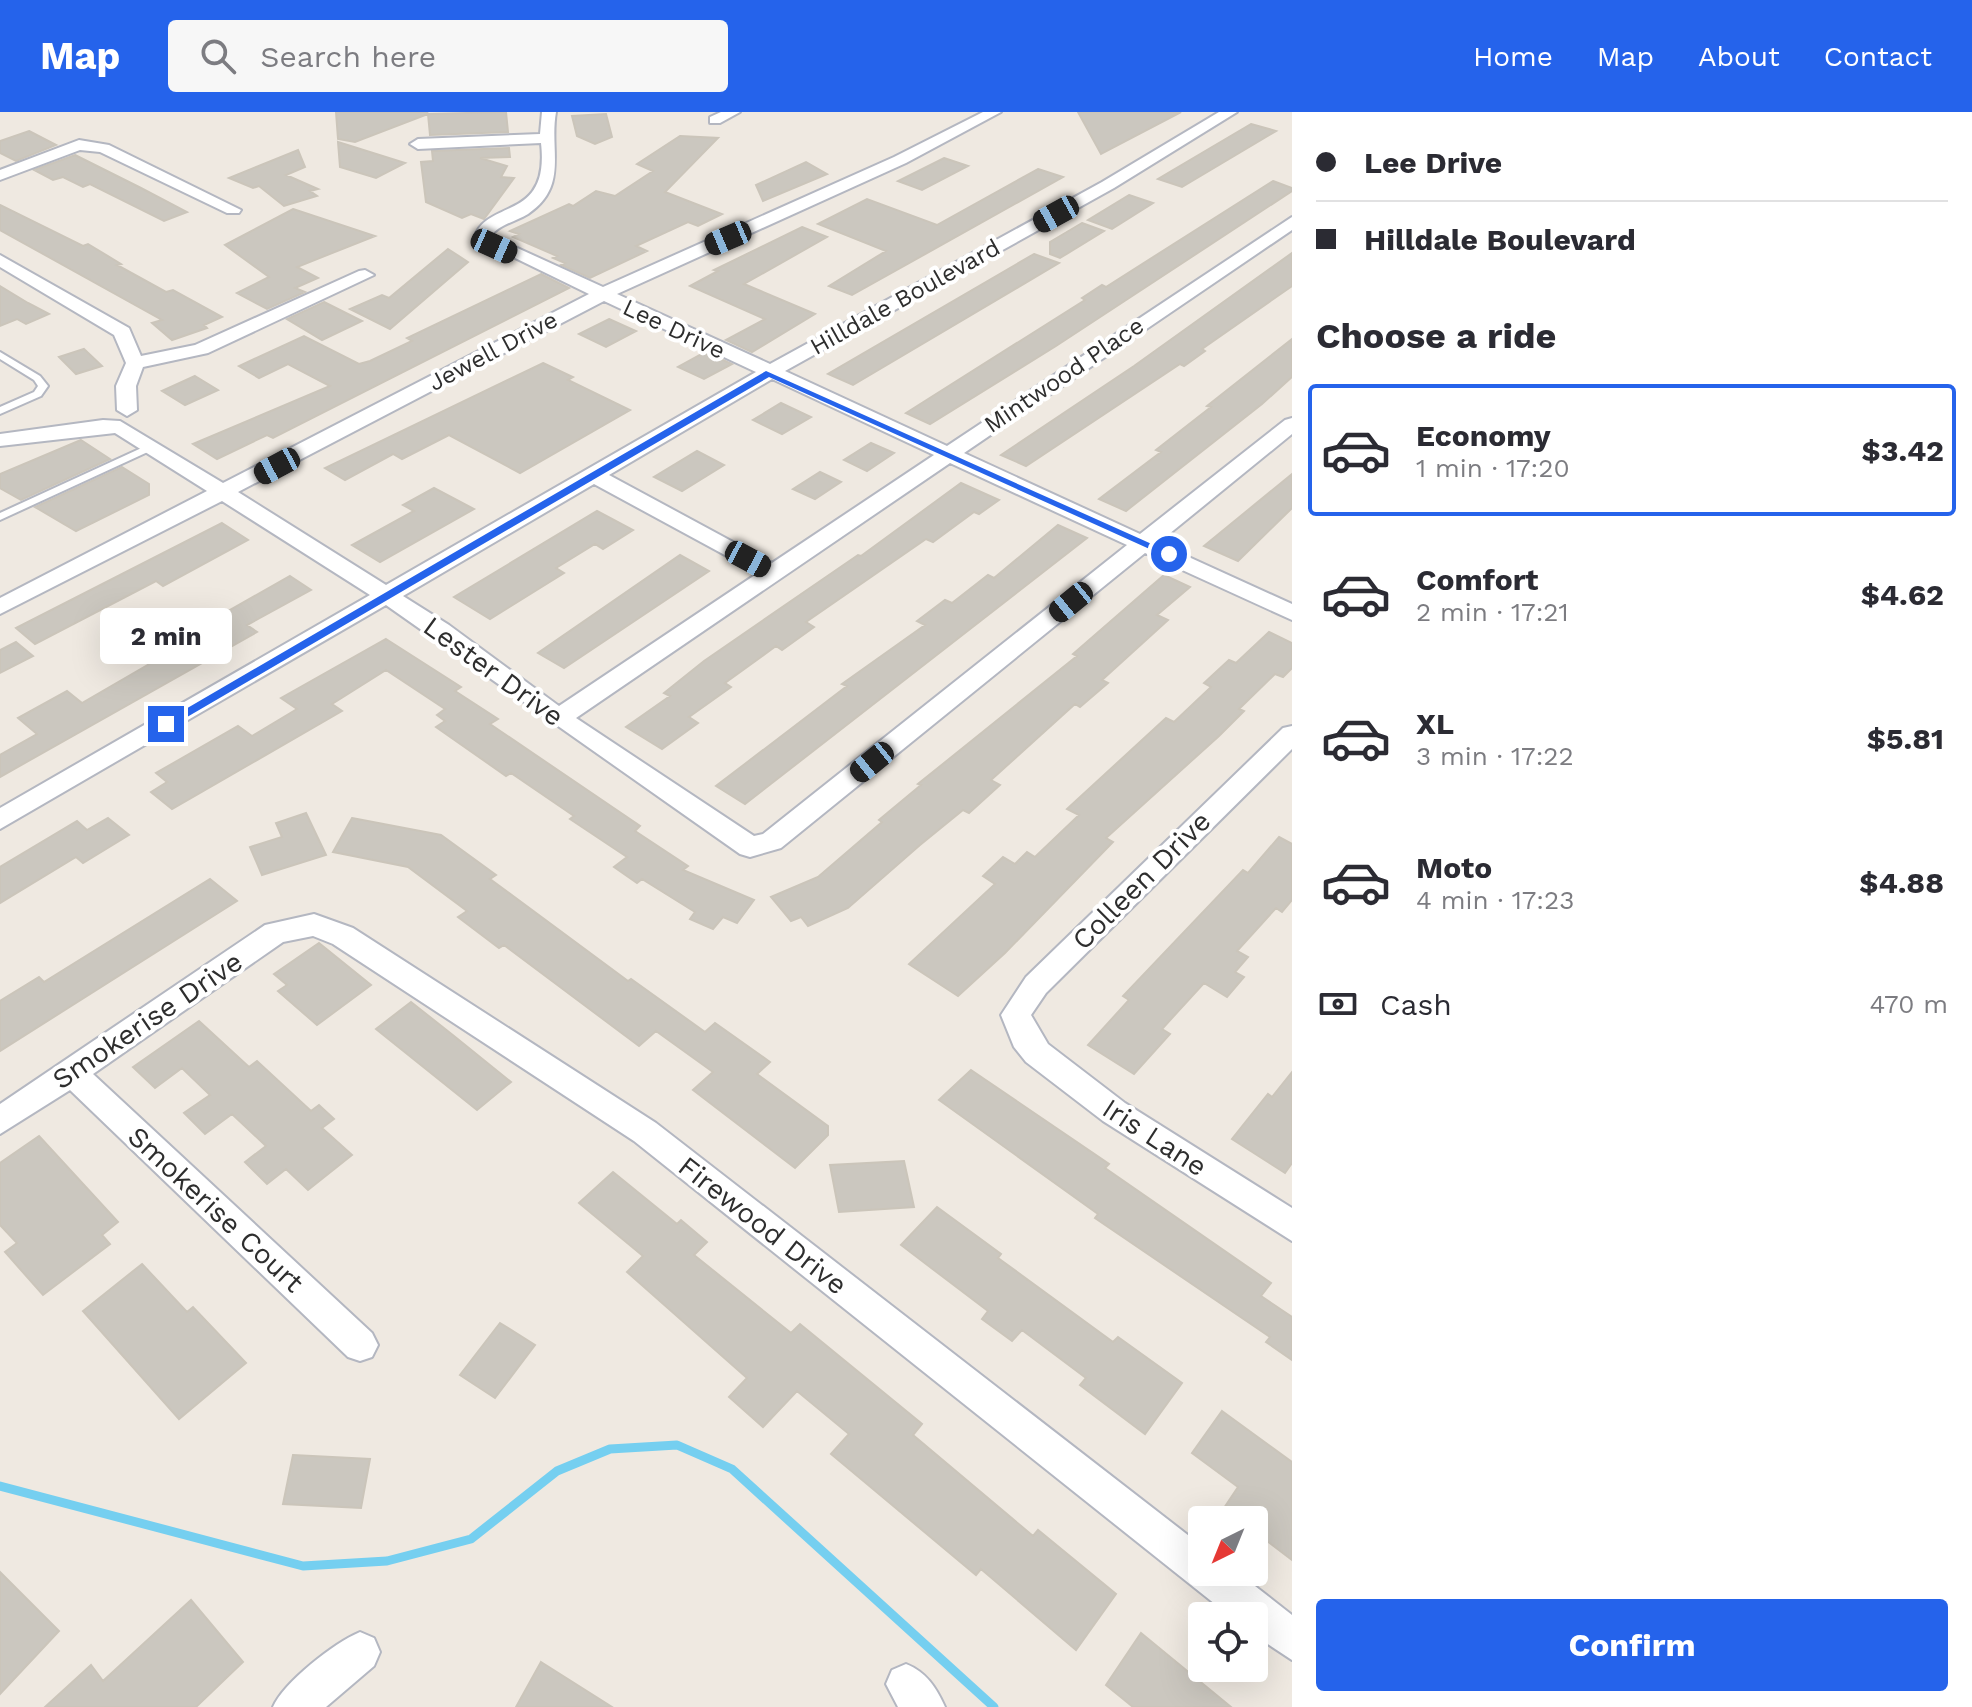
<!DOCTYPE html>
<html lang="en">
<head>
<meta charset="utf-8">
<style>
	:root { --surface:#fff; --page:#f7f7f7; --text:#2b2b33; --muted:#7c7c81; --line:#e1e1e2; --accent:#2563eb }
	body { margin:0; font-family:"Work Sans",sans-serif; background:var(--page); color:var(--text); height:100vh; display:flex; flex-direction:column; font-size:30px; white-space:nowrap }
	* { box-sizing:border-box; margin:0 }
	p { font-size:26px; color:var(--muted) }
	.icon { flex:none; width:44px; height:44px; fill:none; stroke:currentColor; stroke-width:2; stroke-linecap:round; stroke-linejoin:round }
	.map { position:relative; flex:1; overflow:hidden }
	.panel { display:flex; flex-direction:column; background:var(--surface); width:680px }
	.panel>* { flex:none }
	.guide { display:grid; align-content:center; height:176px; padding:0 24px; background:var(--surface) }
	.needle { width:52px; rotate:223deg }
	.tools { position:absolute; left:1188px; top:1394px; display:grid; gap:16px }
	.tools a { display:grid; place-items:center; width:80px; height:80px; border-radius:8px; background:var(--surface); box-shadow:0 8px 32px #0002; font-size:40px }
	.end { position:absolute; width:36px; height:36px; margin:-18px; border:10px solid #2563eb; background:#fff; box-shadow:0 0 0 4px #fff }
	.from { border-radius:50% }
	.bubble { position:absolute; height:56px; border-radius:8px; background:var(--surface); box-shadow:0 8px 32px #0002; font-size:26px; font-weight:700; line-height:56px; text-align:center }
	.car { position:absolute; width:24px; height:48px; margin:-24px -12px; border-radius:10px; box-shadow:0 0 6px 2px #0007; background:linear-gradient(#222 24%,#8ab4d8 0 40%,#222 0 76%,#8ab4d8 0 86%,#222 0) }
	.guide b { display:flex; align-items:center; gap:28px; height:76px; font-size:30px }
	.guide b+b { border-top:2px solid var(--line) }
	.guide i { width:20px; height:20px; background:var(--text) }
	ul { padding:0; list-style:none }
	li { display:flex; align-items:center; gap:24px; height:132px; margin:0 16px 12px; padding:0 8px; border:4px solid transparent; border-radius:8px }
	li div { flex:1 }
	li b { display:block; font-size:30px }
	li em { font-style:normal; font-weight:700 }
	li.active { border-color:var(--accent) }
	li>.icon { width:72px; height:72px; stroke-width:1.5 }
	h2 { padding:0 24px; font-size:36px; line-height:96px }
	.pay { display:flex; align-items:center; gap:20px; height:88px; padding:0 24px; font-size:30px }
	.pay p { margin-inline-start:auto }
	.button { display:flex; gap:16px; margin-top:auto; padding:16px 24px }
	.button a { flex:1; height:92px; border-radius:8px; background:var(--accent); color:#fff; font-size:32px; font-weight:700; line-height:92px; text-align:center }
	header { display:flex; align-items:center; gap:48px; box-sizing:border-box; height:112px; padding:0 40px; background:var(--accent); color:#fff }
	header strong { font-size:38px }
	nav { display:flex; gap:44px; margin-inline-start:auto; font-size:28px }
	.search { width:560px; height:72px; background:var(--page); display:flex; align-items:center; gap:20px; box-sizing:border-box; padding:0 28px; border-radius:8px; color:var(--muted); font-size:30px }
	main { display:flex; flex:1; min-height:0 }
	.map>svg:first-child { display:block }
</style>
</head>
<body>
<header>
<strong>Map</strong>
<div class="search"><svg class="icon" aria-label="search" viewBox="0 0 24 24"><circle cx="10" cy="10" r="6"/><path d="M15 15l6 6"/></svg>Search here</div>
<nav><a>Home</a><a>Map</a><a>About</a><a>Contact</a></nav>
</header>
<main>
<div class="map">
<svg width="1292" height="1595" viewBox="0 0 1292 1595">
	<rect width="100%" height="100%" fill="#efe9e1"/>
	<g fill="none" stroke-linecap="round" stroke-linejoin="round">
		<!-- stream -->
		<path stroke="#75cff0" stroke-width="9" d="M0,1374L303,1454L387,1449L471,1427L557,1359L610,1337L677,1333L732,1357L994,1595"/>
	</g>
	<!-- building -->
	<path fill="#cbc7bf" stroke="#cbc5ba" stroke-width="2" d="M336,0H427L428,2L355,30L338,27Z
		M506,0L508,20L430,23L428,2Z
		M1078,0H1181L1101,42Z
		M606,2L612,25L595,32L577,24L572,4Z
		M1251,12L1276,19L1182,75L1158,67Z
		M29,19L56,33L16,49L0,41V29Z
		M680,24L718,26L665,80L722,102L698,114L688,110L636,134L647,139L590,166L561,153L565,151L553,146L557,144L513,125L519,122L510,119L569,92L573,94L596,79L615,84L653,59L637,52Z
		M338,30L405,51L376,66L340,55Z
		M509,36L510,45L480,46L507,54L501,65L514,66L484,107L471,102L462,106L426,90L421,50L433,49L432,39Z
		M298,38L305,55L286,63L318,77L310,79L317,84L284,94L259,74L253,76L229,66Z
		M75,43L141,76L187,100L164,109L90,72L83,75L63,65L53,68L34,58Z
		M944,46L968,54L922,78L898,69Z
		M806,50L827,62L763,89L756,73Z
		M1038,57L1063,65L852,183L829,174L886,139L818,112L867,87L937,113Z
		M1273,69L1292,76V79L1056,234L930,312L906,301L1085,188L1082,186L1102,173L1106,175Z
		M1129,83L1153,91L1112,117L1088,108Z
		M0,93L83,134L88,132L121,152L117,153L166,180L173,178L222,205L204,213L207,216L172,228L152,211L162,208L0,118Z
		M293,97L375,124L297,155L318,166L295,176L305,180L267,197L237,181L269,165L225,133Z
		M1082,111L1104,119L1060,146L1050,142V130Z
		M802,115L827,125L744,172L815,202L752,240L726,228L765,207L690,174L718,159L714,158Z
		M448,137L468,150L390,217L350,197L382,183L389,186Z
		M1292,141V174L1202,237L1205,239L1184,254L1180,252L1026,354L1001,343L1134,254Z
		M1034,142L1059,151L853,273L828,262Z
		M541,162L569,176L273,326L267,323L217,347L193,332L330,274L288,252L259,266L239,254L304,224L359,252L370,249L412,229L407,226Z
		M0,174L28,191L49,202L26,212L17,207L0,214Z
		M324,190L362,209L322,228L287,207Z
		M609,207L636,219L606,235L579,222Z
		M1292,227V265L1262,292L1126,399L1099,387L1161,340L1156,338L1211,295L1207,294Z
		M84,237L102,254L76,262L59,245Z
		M705,240L732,252L704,267L678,255Z
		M543,251L573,265L568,268L630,298L520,361L449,323L402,347L393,342L345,368L325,356Z
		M195,264L218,278L185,293L162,279Z
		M781,291L811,305L782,322L753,308Z
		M81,328L110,347L21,388L0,376V362Z
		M871,331L894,341L867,359L844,348Z
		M697,339L724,353L682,379L654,365Z
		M122,355L149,372V383L76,419L35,395Z
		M820,360L841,370L815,387L793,377Z
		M1292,362V396L1238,449L1204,434Z
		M961,371L999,388L979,402L974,400L933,430L926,427L806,510L814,515L782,538L776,534L725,571L731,575L689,605L698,611L662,637L626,615L670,584L664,581L704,549L858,443L861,444Z
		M434,376L474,397L380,450L352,433L414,399L403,393Z
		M597,399L633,418L603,437L595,432L556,456L564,461L490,507L454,485Z
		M222,411L248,428L163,474L156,469L35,532L16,516Z
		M1058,413L1087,426L745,692L716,674L847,574L842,572L925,513L917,509L945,488L952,491L988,463L994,466Z
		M680,443L709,459L564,556L538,541Z
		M1164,463L1190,475L1157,503L1168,508L1102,568L1108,571L1080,595L1075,592L991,668L1000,673L969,701L963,698L920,733L848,796L808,814L801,805L791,809L771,785L818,765L882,710L879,708L921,673L918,672L1077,544L1073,542Z
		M290,464L311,478L247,513L257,520L0,665V643L37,622L18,606L67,579L82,591L213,515L207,511Z
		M1269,520L1292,531V556L1283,565L1275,562L1239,597L1244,599L1219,624L1106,726L1113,730L1005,841L958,884L909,852L995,772L983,764L1003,745L1015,752L1027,740L1035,745L1079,703L1067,697L1166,606L1174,610L1211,575L1204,571L1229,548L1236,551Z
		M386,527L461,575L455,579L498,607L490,612L640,714L635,719L688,754L683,758L754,788L737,811L723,805L713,817L690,807L695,800L642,767L637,771L614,755L627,745L570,707L574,704L511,661L506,664L436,615L445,609L437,603L445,597L386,558L332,592L342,599L172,697L151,680L167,670L156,661L238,614L252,624L297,597L281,586Z
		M16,530L33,544L0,561V538Z
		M306,701L326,743L262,763L250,735L282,725L276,711Z
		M108,706L129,723L83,751L76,745L0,791V755L77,709L87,718Z
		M352,706L441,723L496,763L490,767L628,869L631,867L705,920L715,911L770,950L757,962L828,1014V1023L795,1056L693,978L713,960L656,919L639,934L504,833L499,836L458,805L467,799L408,755L333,740Z
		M1279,725L1292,732V788L1282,800L1276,796L1237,839L1248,845L1235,860L1244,865L1227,885L1204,871L1162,917L1170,922L1134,962L1088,933L1129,888L1123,884L1243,758L1248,761Z
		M210,767L237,789L0,939V889L39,865L44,870Z
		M319,831L371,873L317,913L278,879L287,873L274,862Z
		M411,890L454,924L511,970L477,998L376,917Z
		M199,909L249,955L257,949L311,999L319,993L334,1007L322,1016L352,1043L308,1078L286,1057L267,1072L245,1050L266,1034L232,1002L205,1022L184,1001L210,983L182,956L155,976L133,955Z
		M971,958L1109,1052L1105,1056L1271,1171L1261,1184L1292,1205V1248L1266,1230L1270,1225L1095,1106L1098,1102L939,988Z
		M1292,960V1051L1285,1061L1232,1027L1268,982L1272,985Z
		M39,1024L118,1110L102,1123L110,1132L43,1183L5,1140L17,1131L0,1113V1051Z
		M904,1049L914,1095L839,1100L830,1053Z
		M613,1060L677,1112L681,1108L707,1130L694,1143L791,1221L800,1212L922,1312L913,1323L1033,1424L1038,1418L1116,1482L1076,1538L981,1457L976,1463L831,1342L849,1322L797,1279L763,1315L729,1285L747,1266L627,1160L643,1144L579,1091Z
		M937,1095L1001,1142L998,1146L1113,1230L1118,1225L1182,1271L1145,1322L1080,1273L1086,1266L1022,1218L1012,1229L982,1207L988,1199L901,1133Z
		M142,1152L187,1200L193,1195L246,1251L179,1307L83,1199Z
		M500,1211L535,1233L495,1286L460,1263Z
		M1222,1299L1292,1350V1448L1254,1419V1408H1239L1224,1396L1238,1375L1192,1341Z
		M293,1343L370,1347L361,1396L283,1392Z
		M0,1460L59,1519L0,1582Z
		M191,1488L243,1550L196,1595H45L91,1553L103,1569Z
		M1141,1521L1231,1595H1133L1106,1573Z
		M541,1550L612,1595H516Z"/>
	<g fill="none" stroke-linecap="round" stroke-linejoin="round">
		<!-- lane casing -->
		<g stroke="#b4b7c1" stroke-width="4">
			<path id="lane" d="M0,240L40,264L48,274L41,284L0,302V295L34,280L38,274L34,268L0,247Z
				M148,333L152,334V338L0,408V401Z"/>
		</g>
		<!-- street casing -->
		<g stroke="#b4b7c1" stroke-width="4">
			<path id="street" d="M542,0H556C549,39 569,74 528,102C517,109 498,113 491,124L603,175L894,45L983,0H1001L906,51L617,182L770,252L1102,70L1219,0H1237L1114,76L785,259L947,334L1292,105V118L964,341L1140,422L1285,308L1292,306V322L1158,431L1292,492V508L1145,441L781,736L750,745L740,742L386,493L0,717V696L370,483L222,389L0,502V486L207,379L115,321L0,334V322L103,308L120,309L223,371L589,182L474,126C487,86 550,110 541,31L418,37L410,32L418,27L540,22ZM604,189L756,260L386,473L238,380ZM772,267L934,343L772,451L609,363ZM950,351L1127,433L763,722L754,724L576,606ZM594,372L758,461L559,594L449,513L403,484Z
				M721,0H740L720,11H710V5Z
				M79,28L109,33L241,98L239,101H227L100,40L80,38L0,68V58Z
				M0,143L129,216L141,244L195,233L359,159L365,158L374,163L208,241L143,255L136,274L137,298L127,304L117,298L116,274L126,251L114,223L0,155Z
				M1292,614V637L1046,881L1031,903L1048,932L1125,991L1292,1096V1129L1103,1009L1026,950L1014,935L1001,903L1026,865L1283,616Z
				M314,802L353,816L656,1011L1202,1434V1460H1237L1292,1503V1548L1254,1523V1504H1230L634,1029L333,832L313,824L283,830L93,962L372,1221L378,1233L372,1245L360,1249L348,1245L70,978L0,1022V992L265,813Z
				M360,1520L374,1526L380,1540L374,1554L326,1595H273C284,1570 334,1531 360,1520Z
				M906,1552C926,1560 936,1575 945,1595H898L886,1572L892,1558Z"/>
		</g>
		<!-- lane -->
		<use href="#lane" fill="#fff" fill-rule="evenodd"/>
		<!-- street -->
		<use href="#street" fill="#fff" fill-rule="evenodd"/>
	</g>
	<!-- route -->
	<path fill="#2563eb" d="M766,259L1174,442L1165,444L769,265L170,615L160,612Z"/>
	<g text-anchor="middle" stroke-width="8" stroke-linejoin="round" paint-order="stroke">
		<!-- far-street labels -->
		<g font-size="24" fill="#2e2e2e" stroke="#fff">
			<text transform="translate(905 185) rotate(-29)" y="8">Hilldale Boulevard</text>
			<text transform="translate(674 217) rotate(25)" y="8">Lee Drive</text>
			<text transform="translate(493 239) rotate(-28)" y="8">Jewell Drive</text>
			<text transform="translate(1064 263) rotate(-34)" y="8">Mintwood Place</text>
		</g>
		<!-- street labels -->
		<g font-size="28" fill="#2e2e2e" stroke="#fff">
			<text transform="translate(494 559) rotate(36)" y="10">Lester Drive</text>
			<text transform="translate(1141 768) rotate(-45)" y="10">Colleen Drive</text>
			<text transform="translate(147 908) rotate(-34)" y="10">Smokerise Drive</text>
			<text transform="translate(1155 1025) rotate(33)" y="10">Iris Lane</text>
			<text transform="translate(216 1097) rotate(43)" y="10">Smokerise Court</text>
			<text transform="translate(763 1113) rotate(38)" y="10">Firewood Drive</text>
		</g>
	</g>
</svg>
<div class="tools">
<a><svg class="needle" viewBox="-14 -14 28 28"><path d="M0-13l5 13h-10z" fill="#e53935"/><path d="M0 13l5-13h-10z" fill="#7c7c81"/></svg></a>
<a><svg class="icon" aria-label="locate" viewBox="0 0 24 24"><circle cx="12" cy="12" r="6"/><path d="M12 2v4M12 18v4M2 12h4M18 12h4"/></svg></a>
</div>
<i class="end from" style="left:1169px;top:442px"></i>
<i class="end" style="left:166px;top:612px"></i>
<div class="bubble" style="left:100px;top:496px;width:132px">2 min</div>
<i class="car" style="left:1056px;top:102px;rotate:241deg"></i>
<i class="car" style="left:728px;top:126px;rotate:247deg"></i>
<i class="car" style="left:494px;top:134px;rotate:114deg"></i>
<i class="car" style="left:277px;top:354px;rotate:242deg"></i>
<i class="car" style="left:748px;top:447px;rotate:118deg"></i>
<i class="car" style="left:1071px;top:490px;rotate:231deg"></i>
<i class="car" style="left:872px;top:650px;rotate:231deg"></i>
</div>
<section class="panel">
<div class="guide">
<b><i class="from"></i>Lee Drive</b>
<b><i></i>Hilldale Boulevard</b>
</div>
<h2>Choose a ride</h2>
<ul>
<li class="active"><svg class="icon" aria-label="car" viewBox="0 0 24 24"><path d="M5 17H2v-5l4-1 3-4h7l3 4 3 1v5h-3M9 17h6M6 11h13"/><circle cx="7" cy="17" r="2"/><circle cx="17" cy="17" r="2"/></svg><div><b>Economy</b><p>1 min · 17:20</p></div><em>$3.42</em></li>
<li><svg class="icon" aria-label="car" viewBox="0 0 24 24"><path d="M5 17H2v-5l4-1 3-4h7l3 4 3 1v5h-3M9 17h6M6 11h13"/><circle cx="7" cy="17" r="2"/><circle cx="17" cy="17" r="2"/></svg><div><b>Comfort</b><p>2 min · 17:21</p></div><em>$4.62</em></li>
<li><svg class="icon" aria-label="car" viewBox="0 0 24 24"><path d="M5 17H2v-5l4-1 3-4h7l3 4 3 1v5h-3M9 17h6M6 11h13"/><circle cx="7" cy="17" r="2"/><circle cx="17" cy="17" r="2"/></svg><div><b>XL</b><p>3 min · 17:22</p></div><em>$5.81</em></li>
<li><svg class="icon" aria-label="car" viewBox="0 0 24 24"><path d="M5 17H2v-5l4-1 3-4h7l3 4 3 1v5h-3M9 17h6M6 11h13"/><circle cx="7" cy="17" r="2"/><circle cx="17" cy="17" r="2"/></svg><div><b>Moto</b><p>4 min · 17:23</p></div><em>$4.88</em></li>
</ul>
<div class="pay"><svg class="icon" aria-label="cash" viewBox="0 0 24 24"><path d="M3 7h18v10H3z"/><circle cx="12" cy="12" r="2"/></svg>Cash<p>470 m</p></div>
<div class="button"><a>Confirm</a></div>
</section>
</main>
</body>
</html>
